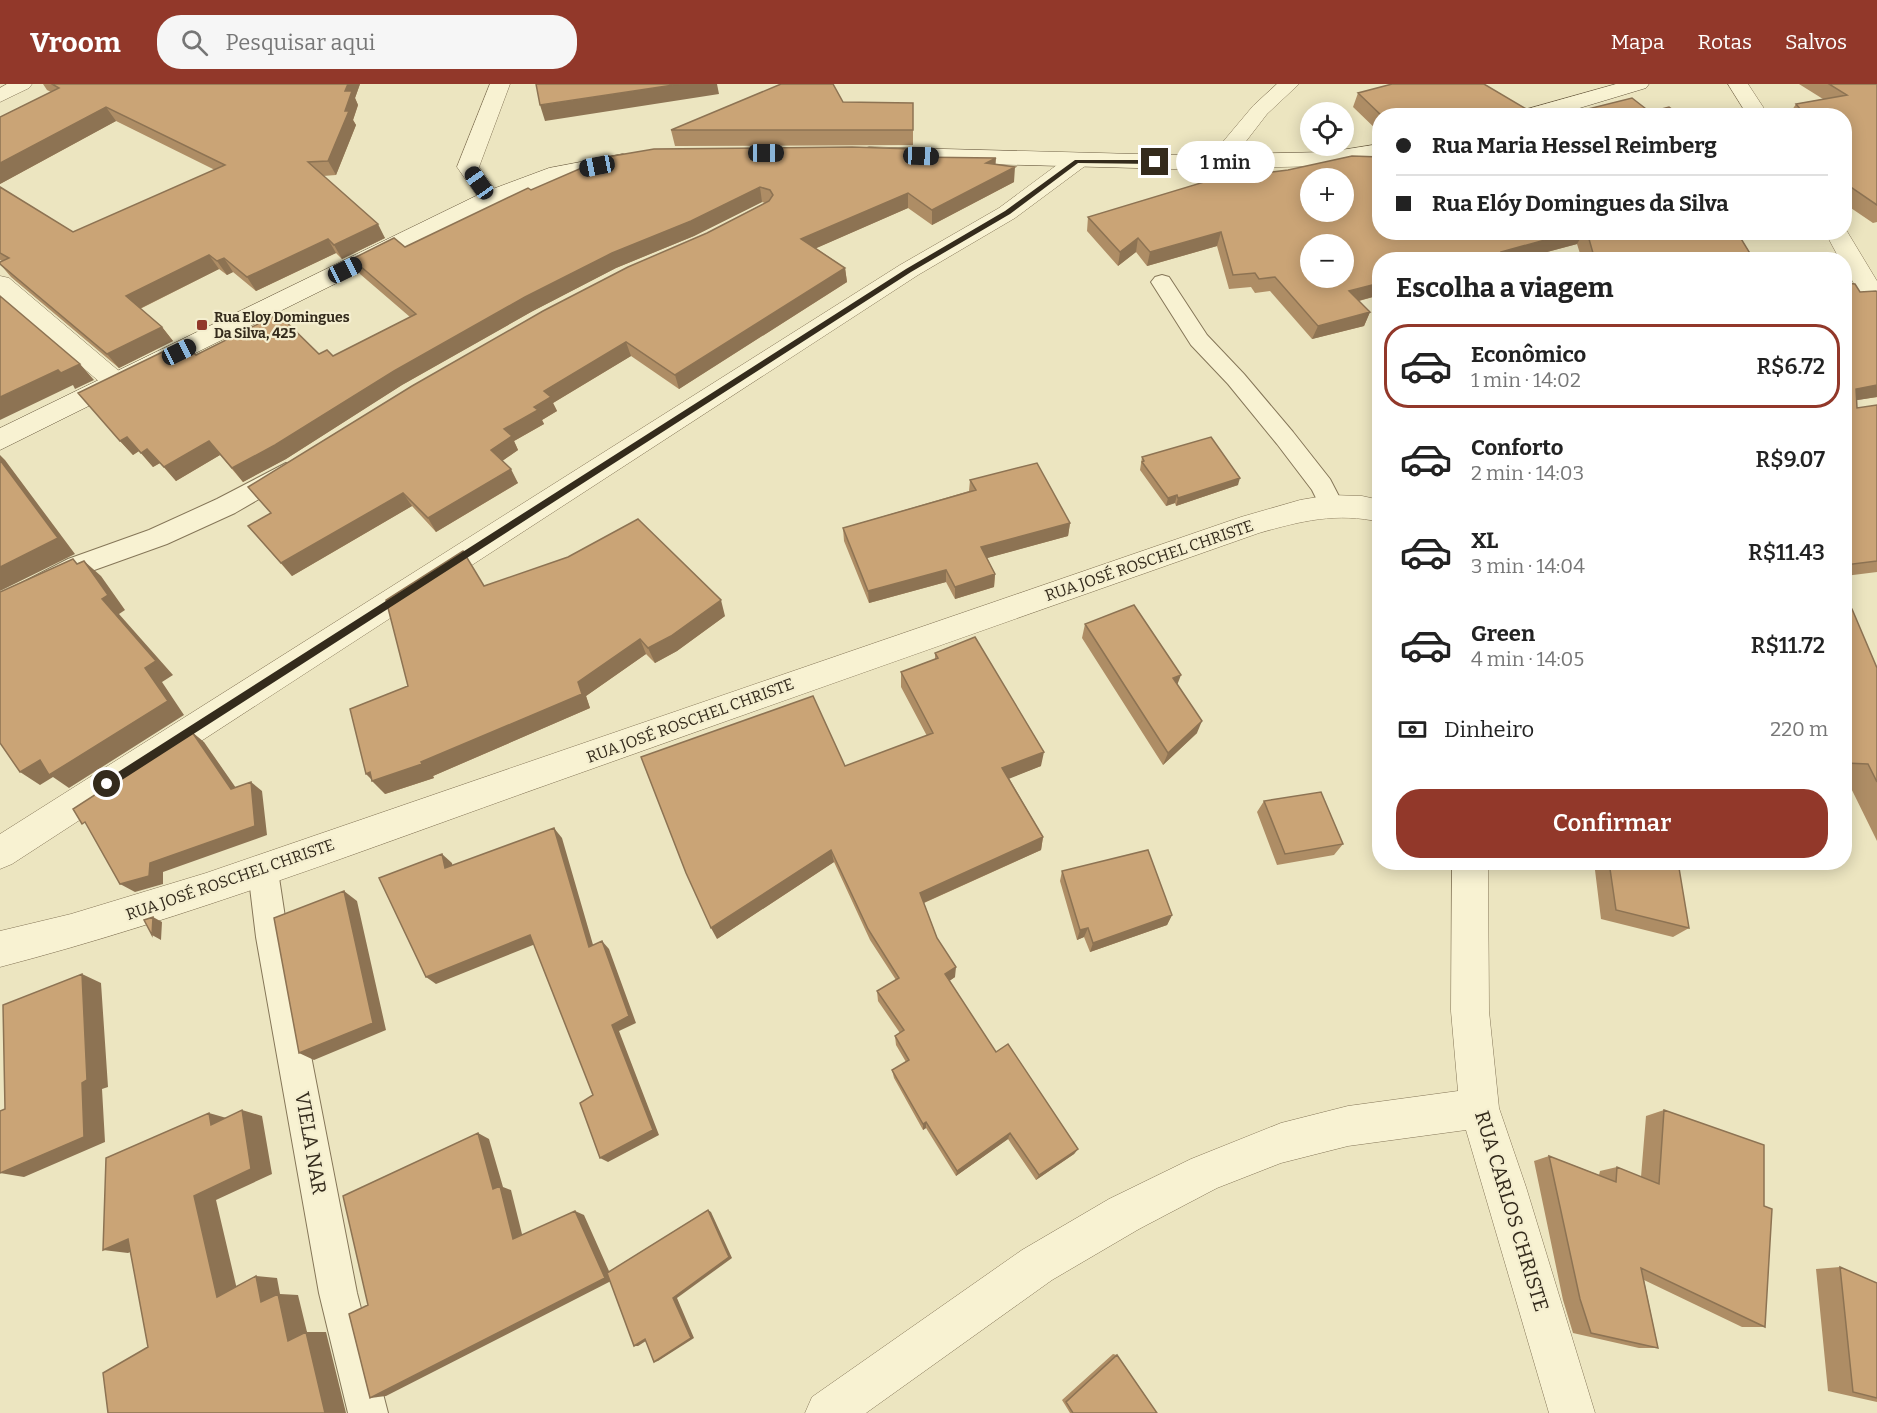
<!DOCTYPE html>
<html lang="pt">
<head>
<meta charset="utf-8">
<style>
	:root { --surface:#fff; --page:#f6f6f6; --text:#222; --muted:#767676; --line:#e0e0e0; --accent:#92382a }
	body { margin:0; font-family:Bitter,serif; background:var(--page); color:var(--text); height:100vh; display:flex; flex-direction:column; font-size:22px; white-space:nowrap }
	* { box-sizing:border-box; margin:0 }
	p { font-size:20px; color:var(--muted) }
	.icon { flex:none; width:33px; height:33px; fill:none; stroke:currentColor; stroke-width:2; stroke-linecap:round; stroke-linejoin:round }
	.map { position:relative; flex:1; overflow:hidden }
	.side { position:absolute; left:1372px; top:168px; width:480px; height:618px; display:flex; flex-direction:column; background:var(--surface); border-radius:24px; box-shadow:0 3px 15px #0003 }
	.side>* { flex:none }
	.hud { position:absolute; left:1372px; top:24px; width:480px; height:132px; border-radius:24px; box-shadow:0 3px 15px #0003; display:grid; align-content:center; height:132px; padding:0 24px; background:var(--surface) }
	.tools { position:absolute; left:1300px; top:18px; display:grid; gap:12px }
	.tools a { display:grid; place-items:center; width:54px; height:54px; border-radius:50%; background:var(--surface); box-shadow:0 3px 15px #0003; font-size:30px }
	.end { position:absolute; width:27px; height:27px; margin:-14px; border:8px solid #342b1c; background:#fff; box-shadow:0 0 0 3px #fff }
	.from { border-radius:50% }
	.bubble { position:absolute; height:42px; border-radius:21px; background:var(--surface); box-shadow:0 3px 15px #0003; font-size:20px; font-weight:600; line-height:42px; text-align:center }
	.car { position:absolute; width:18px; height:36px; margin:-18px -9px; border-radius:8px; box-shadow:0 0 4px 2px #0007; background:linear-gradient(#222 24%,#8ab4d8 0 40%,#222 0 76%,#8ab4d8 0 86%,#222 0) }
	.hud b { display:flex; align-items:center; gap:21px; height:57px; font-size:22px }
	.hud b+b { border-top:2px solid var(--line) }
	.hud i { width:15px; height:15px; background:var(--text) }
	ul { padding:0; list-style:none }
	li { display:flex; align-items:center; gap:18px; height:84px; margin:0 12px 9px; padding:0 12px; border:3px solid transparent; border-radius:24px }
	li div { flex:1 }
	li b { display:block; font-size:22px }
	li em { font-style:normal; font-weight:600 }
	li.active { border-color:var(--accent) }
	li>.icon { width:54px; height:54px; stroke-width:1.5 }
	h2 { padding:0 24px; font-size:27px; line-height:72px }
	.pay { display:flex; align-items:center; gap:15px; height:66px; padding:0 24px; font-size:22px }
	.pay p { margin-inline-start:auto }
	.primary-button { display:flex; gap:12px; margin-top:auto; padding:12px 24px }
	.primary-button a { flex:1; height:69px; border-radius:24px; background:var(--accent); color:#fff; font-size:24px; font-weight:600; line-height:69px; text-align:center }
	header { display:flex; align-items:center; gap:36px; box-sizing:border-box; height:84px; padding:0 30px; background:var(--accent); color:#fff }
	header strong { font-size:28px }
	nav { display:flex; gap:33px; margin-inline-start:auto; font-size:21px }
	.search { width:420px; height:54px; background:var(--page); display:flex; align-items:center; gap:15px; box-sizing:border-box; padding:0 21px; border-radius:24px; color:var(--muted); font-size:22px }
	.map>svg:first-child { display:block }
</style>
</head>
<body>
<header>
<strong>Vroom</strong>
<div class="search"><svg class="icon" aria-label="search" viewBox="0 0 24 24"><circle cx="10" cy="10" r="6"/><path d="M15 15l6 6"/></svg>Pesquisar aqui</div>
<nav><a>Mapa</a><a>Rotas</a><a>Salvos</a></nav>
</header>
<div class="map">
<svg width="1877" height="1329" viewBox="0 0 1877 1329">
	<rect width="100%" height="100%" fill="#ece5c0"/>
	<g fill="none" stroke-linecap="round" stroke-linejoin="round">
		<!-- service casing -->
		<g stroke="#857658" stroke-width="2">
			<path id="service" d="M1162,191L1169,193L1207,251L1244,290L1293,348L1330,395L1343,420L1340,426L1331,429L1322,426L1312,406L1277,360L1228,300L1191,261L1151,198L1155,193Z
				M286,379L295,382L298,388L295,394L235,429L167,460L86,489L0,532V510L68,475L149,446L217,415Z
				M263,773L274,777L278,787L288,853L357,1209L388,1329H348L319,1209L256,853L248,787L252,777Z"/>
		</g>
		<!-- minor casing -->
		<g stroke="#857658" stroke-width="1">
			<path id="minor" d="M7,0H32L29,4L0,18V4Z
				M490,0H510L479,83L501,114L498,119L490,121L482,119L457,83Z
				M1277,0H1299L1267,30L1227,82L1219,84L1211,82L1208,77L1211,72L1253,22Z
				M1728,0H1748L1769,32H1748Z
				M1077,70L1085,72L1088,77L1085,82L1015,134L918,191L12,780L0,785V750L900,181L999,124L1069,72Z
				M1845,144L1877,197V226L1868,224L1845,184V176H1840L1825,148H1845Z
				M0,192L9,194L126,293L130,299L126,305L117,308L108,305L0,213Z
				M1330,411L1362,412L1380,416V438C1337,428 1301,437 1259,449C1023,532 788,615 552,699C369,764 188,834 0,883V847L71,830L206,789L1241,433L1300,416Z
				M1452,778H1488L1489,927L1499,1024L1526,1103L1595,1329H1549L1466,1046L1348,1062L1281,1079L1217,1104L1139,1145L1052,1196L866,1329H805L812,1313L1022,1166L1109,1115L1191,1075L1281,1039L1348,1022L1458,1007L1451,927Z"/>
		</g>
		<!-- secondary casing -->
		<g stroke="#66573c" stroke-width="1">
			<path id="secondary" d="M1616,0H1649L1646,4L1553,32H1518L1520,27Z
				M1380,60V74L1328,82L1174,85L869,77L861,75L858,70L861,65L869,63L1174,71L1328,68Z
				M623,70L631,72L634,77L631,82L562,95L498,119L0,366V344L482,109L549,84Z"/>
		</g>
		<!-- service -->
		<use href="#service" fill="#f8f2d2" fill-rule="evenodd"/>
		<!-- minor -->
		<use href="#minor" fill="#f8f2d2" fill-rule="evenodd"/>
		<!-- secondary -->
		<use href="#secondary" fill="#f8f2d2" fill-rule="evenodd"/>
	</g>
	<!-- wall -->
	<path fill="#ae8d65" d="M43,0H360L355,14L358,21L353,36L356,41L336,91L323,92L385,154L342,175L336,169L256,207L233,188L227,191L219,185L140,225L162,243L173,257L119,284L11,193L0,180L2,177L0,176V103L73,148L215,86L116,37L0,100V33L51,8L47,6Z
		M1799,0H1877V138L1873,139L1845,120V32H1788L1796,20L1823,15Z
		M1358,9L1538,32H1380V49L1353,23Z
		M913,19V61L675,62L671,46Z
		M913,73L995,80L1014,98L932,141L908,124L816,164L845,184L847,198L679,305L631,272L553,319L557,327L542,336L544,340L514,357L518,366L502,377L518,399L436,448L412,422L292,492L248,442L270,430L707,149L765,119L762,118L694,152L616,184L531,228L402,301L286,375L243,398L220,371L176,397L160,379L153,383L139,367L133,371L120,357L196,271L319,270L333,272L410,233L360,190L352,175L405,163L531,106Z
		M1241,92L1380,148H1737L1754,176H1582L1577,160L1517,176H1380V211L1359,217L1370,228L1364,242L1312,255L1270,207L1255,209L1251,203L1229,205L1217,162L1147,182L1136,168L1118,182L1087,147L1088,133Z
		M1845,199L1877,313L1857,316V324L1877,321V488L1845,492Z
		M1142,373L1238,401L1176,422L1175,419L1166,422L1140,386Z
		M970,396L1070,439L1068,452L987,474L995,490L994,503L955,515L946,498L869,519L844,457L843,444L969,407Z
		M484,502L725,532L677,567L655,579L646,570L586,612L590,624L433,692L434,694L385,710L408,602Z
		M1845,526L1877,584V757L1846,694H1845Z
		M1085,540L1177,601L1197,649L1163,681L1082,554Z
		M935,569L1041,682L1009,694L1043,753L1041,766L924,819L937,854L955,893L949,897L996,968L1078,1065L1074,1070L1036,1096L1008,1055L956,1092L926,1044L923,1046L894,994L892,986L906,978L896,961L895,952L900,949L878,917L877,907L896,896L870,856L834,778L717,855L927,652L901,603V588L935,575Z
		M1264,717L1343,760L1334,771L1277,781L1257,728Z
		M1594,778H1678L1689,844L1673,853L1601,835Z
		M1062,787L1172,831L1167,841L1090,868L1084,853L1077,856L1060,797Z
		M1664,1026L1765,1243H1742L1644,1196L1658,1264H1639L1573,1249L1563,1216L1534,1077L1549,1072L1599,1091L1600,1087L1617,1083L1641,1093L1646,1032Z
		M1840,1183L1877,1199V1318L1828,1307L1816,1185Z
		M1113,1270L1117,1271L1157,1329H1070L1062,1316Z"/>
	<!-- shaded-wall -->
	<path fill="#8d7353" d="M348,0H360L355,14L358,21L353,36L356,41L336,91L328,77L345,27V7Z
		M680,0H717L719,10L545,37L540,21Z
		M106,23L116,37L0,100V79Z
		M996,74L995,89L986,79Z
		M1015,83L1014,98L932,141V126Z
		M760,103L762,118L694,152L616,184L531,228L402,301L286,375L243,398L232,384L394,287L525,213L612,169Z
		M908,109V124L803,170L801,155Z
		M378,140L385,154L342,175L334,161Z
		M1221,148L1217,162L1147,182L1150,168Z
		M1574,148H1584L1577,160L1517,176H1497L1501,168Z
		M1138,154L1136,168L1118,182L1120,168Z
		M328,155L336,169L256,207L247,193Z
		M209,171L219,185L137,226L126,212Z
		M224,174L233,188L227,191L217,177Z
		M845,184L847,198L679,305L675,291Z
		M1380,199V211L1343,221L1349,207Z
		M1370,228L1364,242L1312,255L1318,242Z
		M162,243L173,257L119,284L107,270Z
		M626,258L631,272L553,319L557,327L542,336L544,340L514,357L518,366L498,380L491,366L504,345L534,323L544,307Z
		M80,280L94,296L75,305L73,301L0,336V313L58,286Z
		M1877,301V313L1845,318L1856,305Z
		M127,353L139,367L133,371L120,357Z
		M209,357L220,371L176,397L164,383Z
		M147,365L160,379L153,383L141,369Z
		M0,371L5,376L75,470L0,507Z
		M511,385L518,399L436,448L428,434Z
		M1240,394L1238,401L1176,422L1178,414Z
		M403,409L412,422L292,492L281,479Z
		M1177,411L1175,419L1166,422L1168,414Z
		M1070,439L1068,452L980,476L981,463Z
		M84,477L101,492L125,526L119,530L173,591L162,598L184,631L69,704L53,693L40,701L20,688L145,584L102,515Z
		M946,486V498L869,519L868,507Z
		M995,490L994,503L955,515V503Z
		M721,516L725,532L677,567L655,579L648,564Z
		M640,555L646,570L586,612L590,624L433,692L434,694L385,710L372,697H373L366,690L370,688L421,678L578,598Z
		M1181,591L1176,604L1173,594Z
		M1202,637L1197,649L1163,681L1168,669Z
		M192,648L204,658L243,714L231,705Z
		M1044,668L1041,682L1001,698L1002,684Z
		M251,698L262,707L267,751L163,788V800L135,808L120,800L150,779Z
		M554,744L562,754L596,871L589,863Z
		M1043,753L1041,766L921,820L920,809Z
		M831,766L834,778L717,855L711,844Z
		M442,770L452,779L454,793L445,784Z
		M344,807L357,817L386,946L314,976L299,969Z
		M1172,831L1167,841L1090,868L1093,859Z
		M153,833L162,838L161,856L152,851Z
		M1088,844L1084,853L1077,856L1080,846Z
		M530,851L538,859L436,900L426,893Z
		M602,857L609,865L636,939L619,947L659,1051L608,1078L600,1074Z
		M956,883L955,893L945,900V890Z
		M82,890L101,899L108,1003L102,1005L105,1058L24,1093L0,1089L82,999Z
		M242,1026L262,1032L272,1090L216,1116L239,1214L217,1213L194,1112Z
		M209,1029L230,1035L211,1041Z
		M926,1038V1044L923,1046V1040Z
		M478,1049L489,1055L503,1103L511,1106L524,1158L513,1155L493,1105Z
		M1010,1049L1008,1055L956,1092L957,1087Z
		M1078,1065L1074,1070L1036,1096L1039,1091Z
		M708,1126L711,1128L732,1174L677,1214L694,1254L658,1277L654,1278L673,1214Z
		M575,1127L584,1131L613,1196L386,1312L370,1314Z
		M128,1155L153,1158L128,1169L103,1166Z
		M256,1192L277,1194L280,1210L298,1211L307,1248H326L346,1329H325L288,1257L261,1218Z
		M645,1255H649L638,1262H634Z"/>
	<!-- building -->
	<path fill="#caa476" stroke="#8d7353" stroke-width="1.5" fill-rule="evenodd" d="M52,0H348L345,7H352L345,27H349L328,77L308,78L378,140L334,161L328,155L247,193L224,174L217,177L209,171L126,212L162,243L107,270L0,180V178L9,174L0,169V103L73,148L225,81L106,23L0,79V33L59,4Z
		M536,0H680L540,21Z
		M781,0H833L843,18L913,19V46H671Z
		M1392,0H1484L1538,32H1382L1358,9Z
		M1829,0H1877V121L1845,99V32H1806L1796,20L1847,11Z
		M1632,14L1650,28L1669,23L1681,32H1560Z
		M852,63L913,65V73L996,74L986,79L1015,83L932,126L908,109L801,155L845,184L675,291L626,258L544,307L551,313L534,323L538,326L504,345L512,352L491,366L511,385L428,434L403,409L281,479L248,442L271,429L248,403L412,302L543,227L628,183L707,149L769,117L773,111L770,106L760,103L691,137L612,169L525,213L394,287L275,361L232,384L209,357L164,383L147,365L141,369L127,353L120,357L78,309L181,259L196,271L278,230L319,270L327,266L333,272L416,230L352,175L394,154L405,163L528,104L531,106L607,73L654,65Z
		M1352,72L1380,73V148H1574L1501,168L1505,176H1380V199L1349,207L1370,228L1318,242L1275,193L1259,195L1255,189L1233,191L1221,148L1150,168L1138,154L1120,168L1088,133L1237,88L1241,92L1288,86ZM1311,94H1344V128H1311ZM1311,160H1344V194H1311Z
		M1587,148H1737L1754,176H1595Z
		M1845,199L1855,200L1860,208L1876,207L1877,208V301L1856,305L1857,324L1877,321V477L1845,481Z
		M0,212L80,280L61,289L58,286L0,313Z
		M1211,353L1240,394L1178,414L1177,411L1168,414L1142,378L1144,377L1142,373Z
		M0,376L58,454L0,483Z
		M1037,379L1070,439L981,463L995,490L955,503L946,486L868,507L843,444L976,406L970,396Z
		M638,435L721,516L671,552L648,564L640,555L578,598L582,610L421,678L422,680L372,697L370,688L366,690L350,625L408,602L386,516L463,467L484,502L568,473Z
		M73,475L77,480L84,477L108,511L102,515L156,577L145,584L168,617L49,691L40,676L20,688L0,659V508Z
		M1134,521L1181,591L1173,594L1202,637L1168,669L1085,540Z
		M1852,525L1877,584V698L1868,680L1845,679V526Z
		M975,553L1044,668L1002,684L1043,753L920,809L937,854L956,883L945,890L996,968L1008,960L1078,1065L1039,1091L1010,1049L957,1087L926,1038L923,1040L892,986L909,976L895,952L904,946L877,907L899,894L868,845L831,766L711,844L686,789L641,673L813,612L845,682L933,649L901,588L938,574L935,569Z
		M192,648L231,705L251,698L255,742L150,779L149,792L120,800L85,738L82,740L73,725Z
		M1321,708L1343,760L1285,770L1264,717Z
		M554,744L589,863L602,857L629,932L612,941L653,1046L600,1074L580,1019L593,1011L530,851L426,893L379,794L442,770L445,784Z
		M1148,766L1172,831L1093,859L1088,844L1080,846L1062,787Z
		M1609,778H1678L1689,844L1616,826Z
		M344,807L373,939L299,969L274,834Z
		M153,833L152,851L144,836Z
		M82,890L87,996L82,999L84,1053L0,1089V1027L5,1025L3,921Z
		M242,1026L251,1085L194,1112L217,1213L256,1192L261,1218L278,1210L288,1257L306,1248L325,1329H108L103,1289L148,1263L128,1155L103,1166L106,1074L209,1029L211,1041Z
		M1664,1026L1764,1061V1122L1772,1125L1765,1243L1641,1184L1658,1264L1591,1249L1580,1215L1549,1072L1616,1098L1617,1083L1659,1100Z
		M478,1049L493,1105L500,1102L513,1155L575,1127L605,1194L370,1314L349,1230L368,1221L343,1112Z
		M708,1126L729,1173L673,1214L691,1254L654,1278L645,1255L634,1262L607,1189Z
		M1840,1183L1877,1199V1314L1853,1308Z
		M1117,1271L1157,1329H1073L1066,1318Z"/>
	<!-- route -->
	<path fill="#342b1c" d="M1075,76H1155L1158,78L1155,80L1078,79L1010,130L911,188L111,703H104V697L906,185L1005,127Z"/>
	<!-- markers -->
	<rect fill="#92382a" stroke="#f4eecf" stroke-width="2" x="196" y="235" width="12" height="12" rx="3"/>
	<g text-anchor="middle" stroke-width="4.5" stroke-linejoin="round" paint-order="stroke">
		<!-- far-poi labels -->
		<g font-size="14" font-weight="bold" fill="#342b1c" stroke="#f4eecf" text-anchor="start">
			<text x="214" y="238">Rua Eloy Domingues<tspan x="214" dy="16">Da Silva, 425</tspan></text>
		</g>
		<!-- street labels -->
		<g font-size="16" fill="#342b1c" stroke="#f4eecf">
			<text transform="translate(1149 476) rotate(-19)" y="6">RUA JOSÉ ROSCHEL CHRISTE</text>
			<text transform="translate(690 636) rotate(-20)" y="6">RUA JOSÉ ROSCHEL CHRISTE</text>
			<text transform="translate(230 795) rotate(-19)" y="6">RUA JOSÉ ROSCHEL CHRISTE</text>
		</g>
		<!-- near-street labels -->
		<g font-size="20" fill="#342b1c" stroke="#f4eecf">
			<text transform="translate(311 1059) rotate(80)" y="7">VIELA NAR</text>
			<text transform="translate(1512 1127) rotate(73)" y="7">RUA CARLOS CHRISTE</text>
		</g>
	</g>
</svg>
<div class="tools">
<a><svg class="icon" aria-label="locate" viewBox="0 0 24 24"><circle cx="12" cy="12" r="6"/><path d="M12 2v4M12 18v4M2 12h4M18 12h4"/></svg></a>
<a>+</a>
<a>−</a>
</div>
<i class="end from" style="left:107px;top:700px"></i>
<i class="end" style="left:1155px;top:78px"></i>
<div class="bubble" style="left:1176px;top:57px;width:99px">1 min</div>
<i class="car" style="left:766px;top:69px;rotate:90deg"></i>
<i class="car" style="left:921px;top:72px;rotate:92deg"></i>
<i class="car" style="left:597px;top:82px;rotate:259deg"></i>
<i class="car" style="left:479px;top:99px;rotate:325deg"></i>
<i class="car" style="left:345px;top:186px;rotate:64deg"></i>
<i class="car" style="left:179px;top:268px;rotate:64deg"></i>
<div class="hud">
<b><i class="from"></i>Rua Maria Hessel Reimberg</b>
<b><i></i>Rua Elóy Domingues da Silva</b>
</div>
<section class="side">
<h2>Escolha a viagem</h2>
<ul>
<li class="active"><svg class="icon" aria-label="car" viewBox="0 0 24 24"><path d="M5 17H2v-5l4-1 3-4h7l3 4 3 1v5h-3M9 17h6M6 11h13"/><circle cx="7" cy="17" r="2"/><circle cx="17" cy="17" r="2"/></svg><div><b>Econômico</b><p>1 min · 14:02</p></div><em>R$6.72</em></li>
<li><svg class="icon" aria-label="car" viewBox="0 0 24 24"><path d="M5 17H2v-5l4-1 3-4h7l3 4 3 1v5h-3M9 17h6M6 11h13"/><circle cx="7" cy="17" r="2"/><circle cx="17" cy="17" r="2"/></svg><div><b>Conforto</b><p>2 min · 14:03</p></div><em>R$9.07</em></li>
<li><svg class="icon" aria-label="car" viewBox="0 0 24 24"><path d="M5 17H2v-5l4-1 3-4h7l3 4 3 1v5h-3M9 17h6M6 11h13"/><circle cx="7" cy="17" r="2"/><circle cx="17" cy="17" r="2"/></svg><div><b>XL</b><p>3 min · 14:04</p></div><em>R$11.43</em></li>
<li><svg class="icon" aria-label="car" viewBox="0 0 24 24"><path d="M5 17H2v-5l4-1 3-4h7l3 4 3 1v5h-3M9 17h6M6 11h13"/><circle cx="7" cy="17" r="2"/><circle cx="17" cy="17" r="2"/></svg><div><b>Green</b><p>4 min · 14:05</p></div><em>R$11.72</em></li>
</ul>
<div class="pay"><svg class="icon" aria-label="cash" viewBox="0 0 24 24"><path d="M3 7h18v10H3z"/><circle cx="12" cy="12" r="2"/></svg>Dinheiro<p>220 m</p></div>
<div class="primary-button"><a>Confirmar</a></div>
</section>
</div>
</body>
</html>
